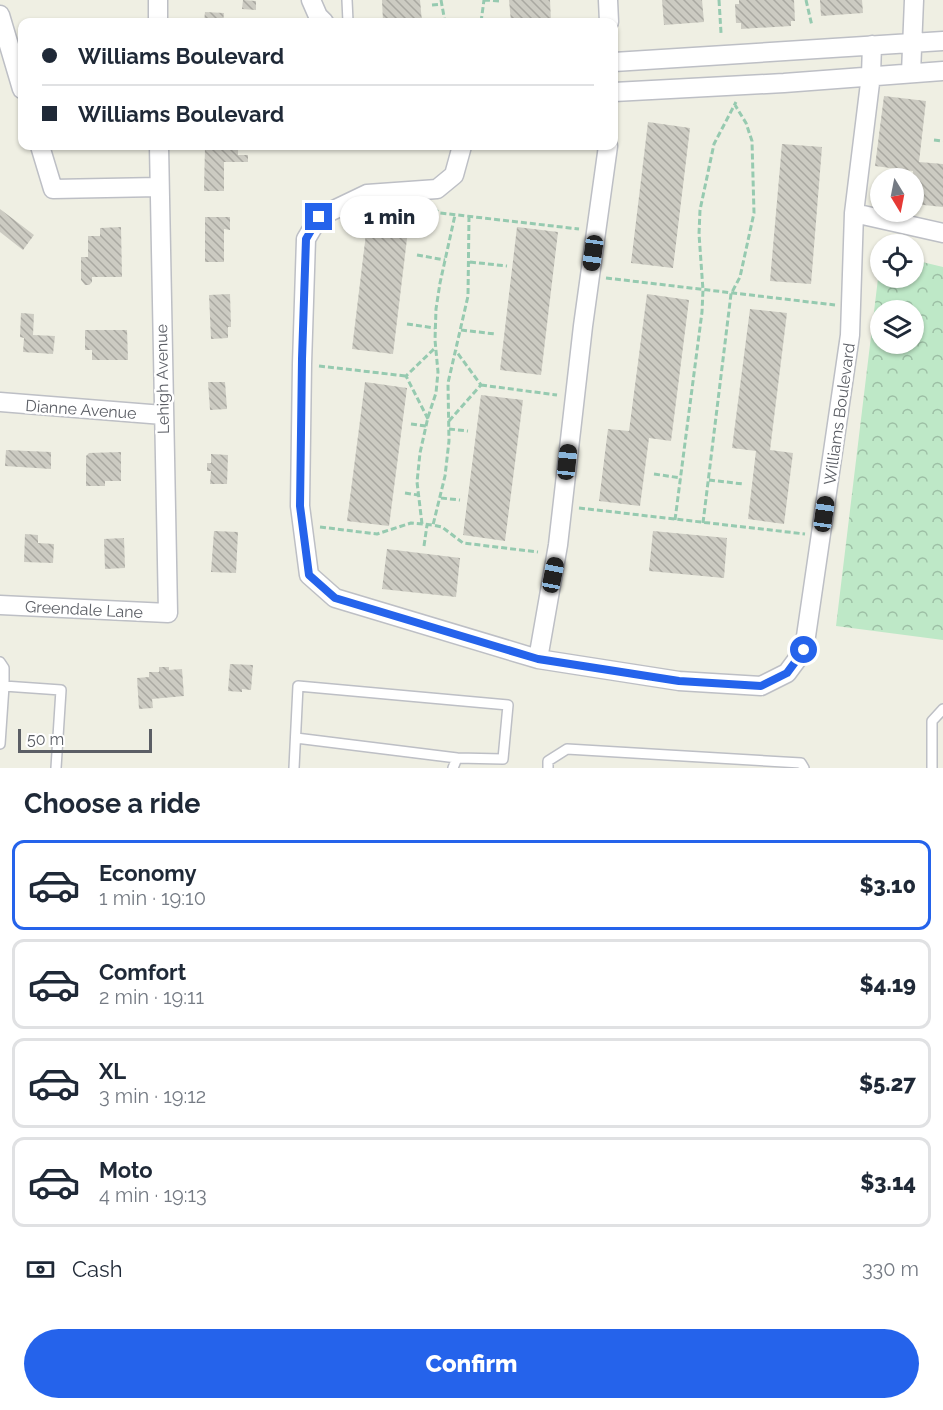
<!DOCTYPE html>
<html lang="en">
<head>
<meta charset="utf-8">
<style>
	:root { --surface:#fff; --page:#f6f6f7; --text:#1f2937; --muted:#747a83; --line:#e0e1e3; --accent:#2563eb }
	body { margin:0; font-family:Raleway,sans-serif; background:var(--page); color:var(--text); height:100vh; display:flex; flex-direction:column; font-size:22px; white-space:nowrap }
	* { box-sizing:border-box; margin:0 }
	p { font-size:20px; color:var(--muted) }
	.icon { flex:none; width:33px; height:33px; fill:none; stroke:currentColor; stroke-width:2; stroke-linecap:round; stroke-linejoin:round }
	.map { position:relative; height:768px; overflow:hidden }
	.side { display:flex; flex-direction:column; background:var(--surface); flex:1 }
	.side>* { flex:none }
	.hud { position:absolute; left:18px; top:18px; width:600px; height:132px; border-radius:12px; box-shadow:0 2px 4px #0004; display:grid; align-content:center; height:132px; padding:0 24px; background:var(--surface) }
	.needle { width:39px; rotate:170deg }
	.fabs { position:absolute; left:870px; top:168px; display:grid; gap:12px }
	.fabs a { display:grid; place-items:center; width:54px; height:54px; border-radius:50%; background:var(--surface); box-shadow:0 2px 4px #0004; font-size:30px }
	.scale { position:absolute; left:18px; bottom:15px; width:134px; box-sizing:border-box; padding-left:6px; border:3px solid #5b5e65; border-top:0; font-size:16px; line-height:21px; white-space:nowrap; color:#5b5e65; -webkit-text-stroke:4px #fff; paint-order:stroke }
	.end { position:absolute; width:27px; height:27px; margin:-14px; border:8px solid #2563eb; background:#fff; box-shadow:0 0 0 3px #fff }
	.from { border-radius:50% }
	.bubble { position:absolute; height:42px; border-radius:21px; background:var(--surface); box-shadow:0 2px 4px #0004; font-size:20px; font-weight:800; line-height:42px; text-align:center }
	.car { position:absolute; width:18px; height:36px; margin:-18px -9px; border-radius:8px; box-shadow:0 0 4px 2px #0007; background:linear-gradient(#222 24%,#8ab4d8 0 40%,#222 0 76%,#8ab4d8 0 86%,#222 0) }
	.hud b { display:flex; align-items:center; gap:21px; height:57px; font-size:22px }
	.hud b+b { border-top:2px solid var(--line) }
	.hud i { width:15px; height:15px; background:var(--text) }
	ul { padding:0; list-style:none }
	li { display:flex; align-items:center; gap:18px; height:90px; margin:0 12px 9px; padding:0 12px; border:3px solid var(--line); border-radius:12px }
	li div { flex:1 }
	li b { display:block; font-size:22px }
	li em { font-style:normal; font-weight:800 }
	li.on { border-color:var(--accent) }
	li>.icon { width:54px; height:54px; stroke-width:1.5 }
	h2 { padding:0 24px; font-size:27px; line-height:72px }
	.pay { display:flex; align-items:center; gap:15px; height:66px; padding:0 24px; font-size:22px }
	.pay p { margin-inline-start:auto }
	.primary-button { display:flex; gap:12px; margin-top:auto; padding:12px 24px }
	.primary-button a { flex:1; height:69px; border-radius:36px; background:var(--accent); color:#fff; font-size:24px; font-weight:800; line-height:69px; text-align:center }
	.map>svg:first-child { display:block }
</style>
</head>
<body>
<div class="map">
<svg width="943" height="768" viewBox="0 0 943 768">
	<defs>
		<pattern id="forest-crowns" width="20" height="18" patternUnits="userSpaceOnUse" patternTransform="scale(1.5)"><rect width="20" height="18" fill="#bee8c7"/><path d="M2 6a3 3 0 1 1 6 0M12 15a3 3 0 1 1 6 0" fill="none" stroke="#9dbfa5"/></pattern>
		<pattern id="building-back-hatch" width="6" height="6" patternUnits="userSpaceOnUse" patternTransform="scale(1.5)"><rect width="6" height="6" fill="#cccbc2"/><path d="M-1 5l2 2M0 0l6 6M5-1l2 2" fill="none" stroke="#a9a8a1"/></pattern>
	</defs>
	<rect width="100%" height="100%" fill="#efefe3"/>
	<!-- forest -->
	<path fill="url(#forest-crowns)" fill-rule="evenodd" d="M914,260L943,267V640L836,626L880,262V278H914ZM880,310H914V344H880Z"/>
	<!-- building -->
	<path fill="url(#building-back-hatch)" d="M243,0L256,1V10L242,9Z
		M382,0H420L422,22H383Z
		M509,0H550L551,22H511Z
		M662,0H702L704,22L664,25Z
		M739,0H794L795,21H791V26L741,29V23H736L735,4H739Z
		M820,0H862L863,13L821,16Z
		M205,12L224,13L223,22H204Z
		M884,96L926,101L919,162L943,164V207L914,204L913,171L875,166Z
		M648,122L690,128L673,268L631,263Z
		M782,144L822,147L811,284L770,281Z
		M205,146H238V155H248V162H224V191H204Z
		M0,209L34,235L23,250L0,232Z
		M369,209L410,214L393,354L352,349Z
		M205,217H230V230L224,229V262H205Z
		M121,227L122,277H92V282L89,285H85L81,280V257H88V236H100V228Z
		M517,227L558,232L541,375L500,370Z
		M230,294L231,327H228V338L211,339L209,295Z
		M647,294L689,300L671,441L649,438L640,506L599,501L608,429L629,431Z
		M750,309L787,313L770,450L793,453L784,524L748,519L756,451L732,448Z
		M21,313L34,314L33,335L55,336L53,354L23,352L24,338L20,337Z
		M85,330H127L128,360H92V350H85Z
		M208,382H225L227,409L210,410Z
		M365,382L407,388L389,526L347,521Z
		M481,395L523,400L505,541L463,535Z
		M6,450L51,452V469L5,466Z
		M121,452V481H105V486H86V456L89,453Z
		M211,454L228,455L227,484H210L211,471H207V463H211Z
		M214,531L238,532L236,573L211,572Z
		M653,531L727,538L724,578L649,571Z
		M25,534L38,535V543L54,544L53,563L24,562Z
		M124,538L125,568L105,569L104,539Z
		M387,549L460,558L456,597L382,589Z
		M230,664L253,665L251,690L242,689V692L228,691Z
		M159,667H169V670L182,669L184,696L152,699L153,708L139,709L137,678L149,677V672H159Z"/>
	<g fill="none" stroke-linecap="round" stroke-linejoin="round">
		<!-- lane casing -->
		<g stroke="#bdbfc5" stroke-width="12">
			<path id="lane" d="M347,0L348,22
				M0,662L4,668V686L61,690L56,768
				M296,738L457,758
				M0,744L4,686
				M294,768L298,686L508,705L503,759L457,758L453,768
				M548,768V761L567,749L801,763L804,768
				M932,768V721L943,709"/>
		</g>
		<!-- street casing -->
		<g stroke="#bdbfc5" stroke-width="21">
			<path id="street" d="M158,0V22
				M311,0L318,16L324,22
				M608,0L609,22
				M0,15L22,89
				M614,62L943,41
				M911,73L914,0
				M614,92L784,83L943,71
				M40,146L53,189L159,187
				M462,146L454,175L437,189L367,194L319,217L306,239L302,364L300,506L309,575L335,598L538,659L679,681L761,686L787,673L804,650L850,335L854,213L871,75L872,45
				M854,213L943,233
				M0,402L163,415
				M0,605L168,613L159,146
				M538,659L558,545L583,326L608,146"/>
		</g>
		<!-- path -->
		<path stroke="#96cab0" stroke-width="3" stroke-dasharray="6 3" stroke-linecap="butt" d="M441,0L445,22
			M484,0L500,1
			M719,0L721,33
			M806,0L812,26
			M432,5L442,4
			M481,22L484,0
			M934,140L943,141
			M433,208L440,213L579,229
			M469,216L468,296L448,383L449,441L445,476L433,525L442,527L463,543L538,552
			M417,255L445,260
			M470,262L507,266
			M606,278L835,305
			M407,324L435,328
			M461,330L495,334
			M319,366L406,376
			M481,385L557,395
			M428,419L406,376L435,348
			M449,421L481,385L456,351
			M411,424L426,426
			M449,429L468,431
			M654,474L681,478
			M709,480L743,484
			M405,493L418,495
			M441,498L460,500
			M579,508L805,534
			M675,520L702,312L703,290L699,234L700,210L714,144L736,102
			M703,523L731,294L740,277L754,213L752,141L746,123L735,105
			M422,524L417,482L420,453L428,417L436,393L438,372L435,340L436,309L440,283L455,215
			M320,527L377,534L411,523L433,525
			M424,546L427,525"/>
		<!-- lane -->
		<use href="#lane" stroke="#fff" stroke-width="9"/>
		<!-- street -->
		<use href="#street" stroke="#fff" stroke-width="18"/>
	</g>
	<g fill="none" stroke-linecap="round" stroke-linejoin="round">
		<!-- route -->
		<path stroke="#2563eb" stroke-width="8" d="M319,217L306,239L302,359L300,506L309,575L335,598L538,659L679,681L761,686L787,673L804,650"/>
	</g>
	<g text-anchor="middle" stroke-width="5" stroke-linejoin="round" paint-order="stroke">
		<!-- street labels -->
		<g font-size="16" fill="#5b5e65" stroke="#fff">
			<text transform="translate(162 379) rotate(-91)" y="6">Lehigh Avenue</text>
			<text transform="translate(81 409) rotate(4)" y="6">Dianne Avenue</text>
			<text transform="translate(839 414) rotate(-82)" y="6">Williams Boulevard</text>
			<text transform="translate(84 609) rotate(3)" y="6">Greendale Lane</text>
		</g>
	</g>
</svg>
<div class="fabs">
<a><svg class="needle" viewBox="-14 -14 28 28"><path d="M0-13l5 13h-10z" fill="#e53935"/><path d="M0 13l5-13h-10z" fill="#747a83"/></svg></a>
<a><svg class="icon" aria-label="locate" viewBox="0 0 24 24"><circle cx="12" cy="12" r="6"/><path d="M12 2v4M12 18v4M2 12h4M18 12h4"/></svg></a>
<a><svg class="icon" aria-label="layers" viewBox="0 0 24 24"><path d="M12 4l9 5-9 5-9-5zM3 14l9 5 9-5"/></svg></a>
</div>
<div class="scale">50 m</div>
<i class="end from" style="left:804px;top:650px"></i>
<i class="end" style="left:319px;top:217px"></i>
<div class="bubble" style="left:340px;top:196px;width:99px">1 min</div>
<i class="car" style="left:593px;top:253px;rotate:188deg"></i>
<i class="car" style="left:567px;top:462px;rotate:6deg"></i>
<i class="car" style="left:824px;top:514px;rotate:8deg"></i>
<i class="car" style="left:553px;top:575px;rotate:11deg"></i>
<div class="hud">
<b><i class="from"></i>Williams Boulevard</b>
<b><i></i>Williams Boulevard</b>
</div>
</div>
<section class="side">
<h2>Choose a ride</h2>
<ul>
<li class="on"><svg class="icon" aria-label="car" viewBox="0 0 24 24"><path d="M5 17H2v-5l4-1 3-4h7l3 4 3 1v5h-3M9 17h6M6 11h13"/><circle cx="7" cy="17" r="2"/><circle cx="17" cy="17" r="2"/></svg><div><b>Economy</b><p>1 min · 19:10</p></div><em>$3.10</em></li>
<li><svg class="icon" aria-label="car" viewBox="0 0 24 24"><path d="M5 17H2v-5l4-1 3-4h7l3 4 3 1v5h-3M9 17h6M6 11h13"/><circle cx="7" cy="17" r="2"/><circle cx="17" cy="17" r="2"/></svg><div><b>Comfort</b><p>2 min · 19:11</p></div><em>$4.19</em></li>
<li><svg class="icon" aria-label="car" viewBox="0 0 24 24"><path d="M5 17H2v-5l4-1 3-4h7l3 4 3 1v5h-3M9 17h6M6 11h13"/><circle cx="7" cy="17" r="2"/><circle cx="17" cy="17" r="2"/></svg><div><b>XL</b><p>3 min · 19:12</p></div><em>$5.27</em></li>
<li><svg class="icon" aria-label="car" viewBox="0 0 24 24"><path d="M5 17H2v-5l4-1 3-4h7l3 4 3 1v5h-3M9 17h6M6 11h13"/><circle cx="7" cy="17" r="2"/><circle cx="17" cy="17" r="2"/></svg><div><b>Moto</b><p>4 min · 19:13</p></div><em>$3.14</em></li>
</ul>
<div class="pay"><svg class="icon" aria-label="cash" viewBox="0 0 24 24"><path d="M3 7h18v10H3z"/><circle cx="12" cy="12" r="2"/></svg>Cash<p>330 m</p></div>
<div class="primary-button"><a>Confirm</a></div>
</section>
</body>
</html>
